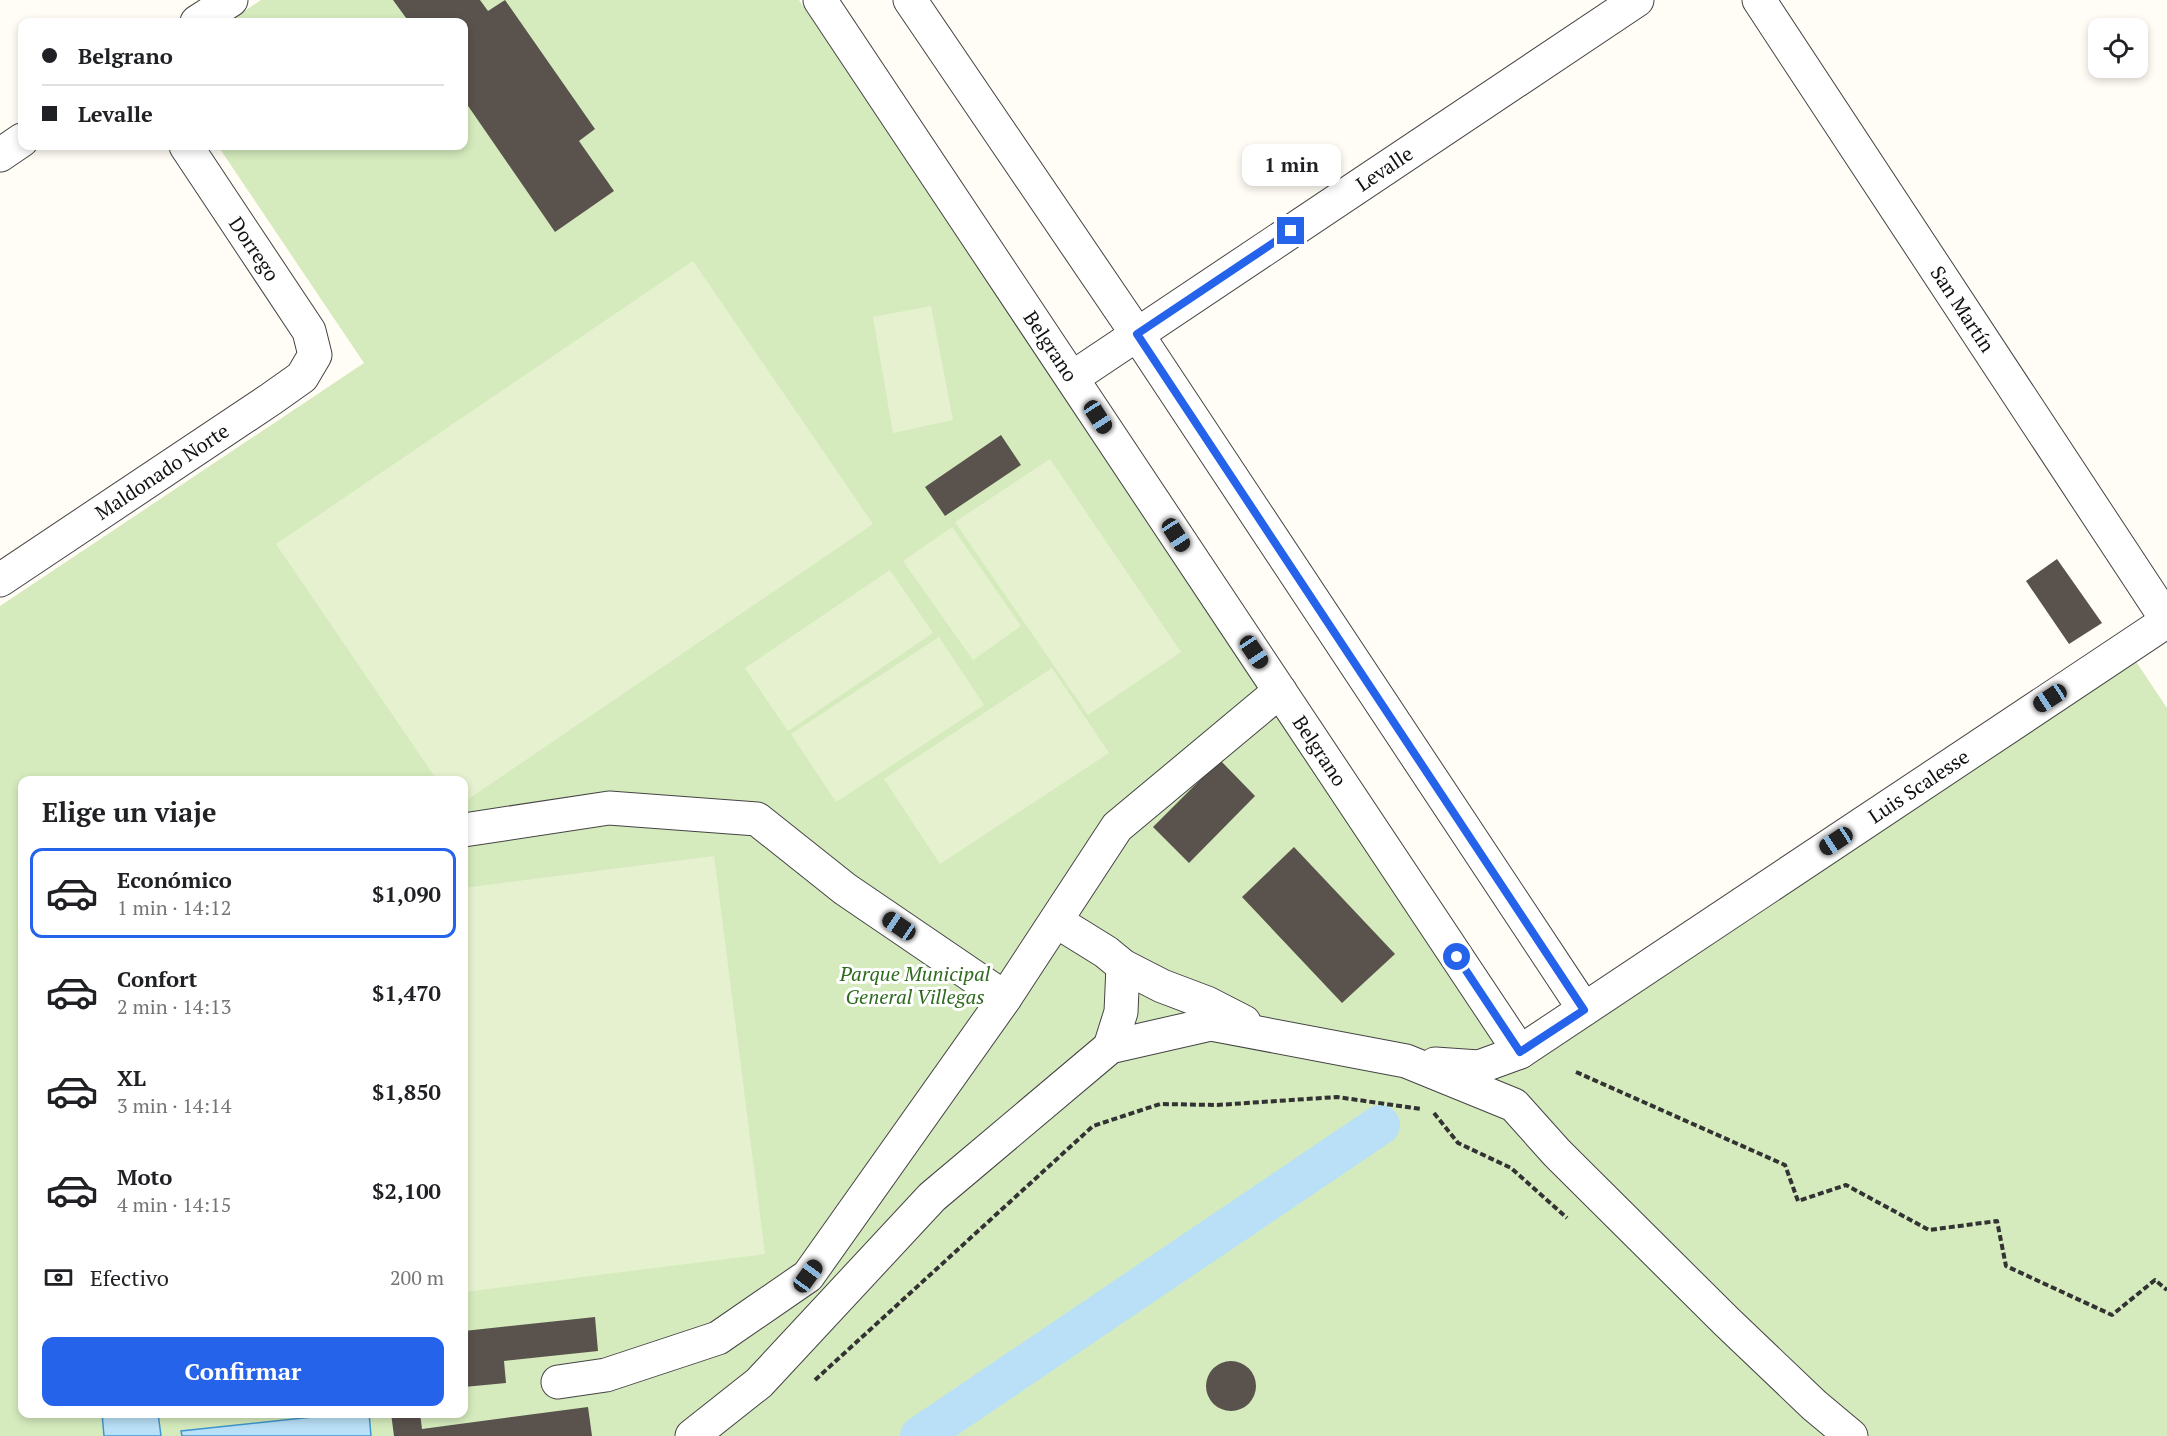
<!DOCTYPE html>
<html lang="es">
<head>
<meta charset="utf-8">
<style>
	:root { --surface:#fff; --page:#f2f2f2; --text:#202124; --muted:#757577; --line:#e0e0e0; --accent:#2563eb }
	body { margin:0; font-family:"PT Serif",serif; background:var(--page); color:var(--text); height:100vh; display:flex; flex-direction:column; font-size:22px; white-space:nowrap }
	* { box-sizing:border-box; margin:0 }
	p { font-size:20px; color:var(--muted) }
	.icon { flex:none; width:33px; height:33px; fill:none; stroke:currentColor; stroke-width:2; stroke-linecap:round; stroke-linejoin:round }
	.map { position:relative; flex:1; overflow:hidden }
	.drawer { position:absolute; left:18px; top:776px; width:450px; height:642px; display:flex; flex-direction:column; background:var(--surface); border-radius:12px; box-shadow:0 3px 9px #0003 }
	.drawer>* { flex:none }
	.banner { position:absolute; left:18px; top:18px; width:450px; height:132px; border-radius:12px; box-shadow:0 3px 9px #0003; display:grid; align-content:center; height:132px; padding:0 24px; background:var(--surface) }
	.tools { position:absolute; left:2088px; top:18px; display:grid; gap:12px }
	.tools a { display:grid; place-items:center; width:60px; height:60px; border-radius:12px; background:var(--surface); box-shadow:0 3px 9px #0003; font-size:30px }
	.end { position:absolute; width:27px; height:27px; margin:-14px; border:8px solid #2563eb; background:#fff; box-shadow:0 0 0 3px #fff }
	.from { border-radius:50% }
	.bubble { position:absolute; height:42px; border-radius:12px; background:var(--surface); box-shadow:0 3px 9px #0003; font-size:20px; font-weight:600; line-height:42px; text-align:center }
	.car { position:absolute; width:18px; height:36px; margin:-18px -9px; border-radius:8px; box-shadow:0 0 4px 2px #0007; background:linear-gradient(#222 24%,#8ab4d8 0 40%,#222 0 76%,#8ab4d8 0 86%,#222 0) }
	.banner b { display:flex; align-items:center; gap:21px; height:57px; font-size:22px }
	.banner b+b { border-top:2px solid var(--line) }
	.banner i { width:15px; height:15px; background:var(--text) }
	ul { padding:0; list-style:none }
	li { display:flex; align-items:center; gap:18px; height:90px; margin:0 12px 9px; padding:0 12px; border:3px solid transparent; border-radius:12px }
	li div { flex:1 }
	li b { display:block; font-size:22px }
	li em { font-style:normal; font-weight:600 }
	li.on { border-color:var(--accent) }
	li>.icon { width:54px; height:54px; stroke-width:1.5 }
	h2 { padding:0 24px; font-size:27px; line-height:72px }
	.pay { display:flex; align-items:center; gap:15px; height:66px; padding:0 24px; font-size:22px }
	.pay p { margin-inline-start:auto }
	.action { display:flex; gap:12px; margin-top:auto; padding:12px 24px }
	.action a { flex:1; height:69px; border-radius:12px; background:var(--accent); color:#fff; font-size:24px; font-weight:600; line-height:69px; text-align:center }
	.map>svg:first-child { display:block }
</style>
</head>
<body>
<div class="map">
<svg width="2167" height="1436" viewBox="0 0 2167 1436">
	<rect width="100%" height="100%" fill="#fffdf5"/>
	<!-- green -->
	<path fill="#d5ebbd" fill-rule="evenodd" d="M261,0H799L1515,1071L2135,660L2167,708V1436H0V606L364,363L218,146H464V22H228ZM22,780H464V1413H22Z"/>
	<!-- pitch -->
	<path fill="#e6f2cf" d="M693,261L873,524L464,802V780H437L276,544Z
		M931,306L953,420L893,433L873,317Z
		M1050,459L1181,652L1088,715L955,522Z
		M952,527L1021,626L973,660L903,561Z
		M890,570L933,633L788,731L745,668Z
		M939,637L984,705L836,802L791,734Z
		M1052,668L1109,753L940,864L884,779Z
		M714,856L765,1254L464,1292V888Z"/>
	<!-- water -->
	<path fill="#b9e0f7" stroke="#3f96cf" stroke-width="1.5" d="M102,1413H158L161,1436H104Z
		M350,1413H369L371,1436H182L181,1431Z"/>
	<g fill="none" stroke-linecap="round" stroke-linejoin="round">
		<!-- canal -->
		<path stroke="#b9e0f7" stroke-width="40" d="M920,1436L1380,1125"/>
	</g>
	<!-- building -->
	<path fill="#5a524d" d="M393,0H480L488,11L505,0L595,129L579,141L614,191L555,232L464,100V22H409Z
		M1001,435L1021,465L945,516L925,487Z
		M2057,559L2102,623L2069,644L2026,581Z
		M1220,760L1255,796L1189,863L1153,827Z
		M1294,847L1395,954L1342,1003L1242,897Z
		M595,1317L598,1351L504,1361L506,1383L464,1387V1331Z
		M1206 1386a25 25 0 1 1 50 0a25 25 0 1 1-50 0Z
		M588,1407L592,1436H394L391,1413H420L422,1429Z"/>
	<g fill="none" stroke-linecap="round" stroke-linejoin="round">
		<!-- minor casing -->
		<g stroke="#444" stroke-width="35">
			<g id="minor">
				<path id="s1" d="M820,0L1520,1052"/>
				<path d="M910,0L1137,334L1584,1009"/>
				<path id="s2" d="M1759,0L2167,620"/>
				<path d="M197,22L231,0"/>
				<path d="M0,155L22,140"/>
				<path id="s3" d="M1072,378L1637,0"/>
				<path id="s4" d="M0,580L271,399L302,377L315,355L309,331L186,146"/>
				<path d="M464,830L609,808L757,819L845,889L1005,998"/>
				<path d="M1056,921L1106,952L1123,966L1162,986L1207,1003L1244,1022"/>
				<path d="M1110,1047L1121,1012L1123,966"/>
				<path id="s5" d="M1435,1064L1479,1067L1520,1052L2167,621"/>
				<path d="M558,1382L606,1375L718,1338L808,1276L1005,998L1117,827L1280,691"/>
				<path d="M692,1436L759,1383L932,1197L1110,1047L1211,1024L1406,1061L1514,1105L1557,1153L1726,1321L1814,1405L1851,1436"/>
			</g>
		</g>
		<!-- path -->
		<path stroke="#333" stroke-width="4" stroke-dasharray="6 3" stroke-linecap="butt" d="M1576,1072L1785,1165L1798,1201L1846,1185L1929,1230L1997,1221L2006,1266L2112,1315L2155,1280L2167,1290
			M1434,1113L1458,1143L1511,1168L1567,1218
			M815,1380L1093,1126L1160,1104L1217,1105L1337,1097L1421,1109"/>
		<!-- minor -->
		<use href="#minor" stroke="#fff" stroke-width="33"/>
	</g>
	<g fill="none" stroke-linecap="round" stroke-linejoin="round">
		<!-- route -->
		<path stroke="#2563eb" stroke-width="8" d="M1291,231L1137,334L1584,1010L1520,1052L1457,957"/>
	</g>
	<g text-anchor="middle" stroke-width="6" stroke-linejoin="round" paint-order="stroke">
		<!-- street labels -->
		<g font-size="20" fill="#111" stroke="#fff">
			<text dy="7" stroke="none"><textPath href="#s3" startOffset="376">Levalle</textPath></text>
			<text transform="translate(254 249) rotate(56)" y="7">Dorrego</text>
			<text dy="7" stroke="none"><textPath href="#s2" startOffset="370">San Martín</textPath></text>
			<text dy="7" stroke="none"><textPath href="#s1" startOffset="416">Belgrano</textPath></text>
			<text dy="7" stroke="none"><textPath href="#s4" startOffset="195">Maldonado Norte</textPath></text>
			<text dy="7" stroke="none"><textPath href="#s1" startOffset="902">Belgrano</textPath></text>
			<text dy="7" stroke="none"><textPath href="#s5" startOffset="567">Luis Scalesse</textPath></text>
		</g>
		<!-- park labels -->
		<g font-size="20" font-style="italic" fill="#2f6b1f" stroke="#fff">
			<text x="915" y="981">Parque Municipal<tspan x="915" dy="23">General Villegas</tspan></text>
		</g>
	</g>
</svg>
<div class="tools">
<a><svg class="icon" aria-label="locate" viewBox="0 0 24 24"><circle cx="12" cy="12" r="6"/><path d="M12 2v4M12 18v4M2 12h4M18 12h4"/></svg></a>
</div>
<i class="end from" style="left:1457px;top:957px"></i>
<i class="end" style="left:1291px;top:231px"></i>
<div class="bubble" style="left:1242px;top:144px;width:99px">1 min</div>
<i class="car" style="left:1098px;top:417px;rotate:147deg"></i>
<i class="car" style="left:1176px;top:535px;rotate:147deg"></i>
<i class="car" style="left:1254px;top:652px;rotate:146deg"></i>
<i class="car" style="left:2050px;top:698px;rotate:237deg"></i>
<i class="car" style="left:1836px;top:841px;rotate:237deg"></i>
<i class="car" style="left:899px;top:926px;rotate:304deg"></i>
<i class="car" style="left:808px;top:1276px;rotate:36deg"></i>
<div class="banner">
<b><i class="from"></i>Belgrano</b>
<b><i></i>Levalle</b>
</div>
<section class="drawer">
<h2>Elige un viaje</h2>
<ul>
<li class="on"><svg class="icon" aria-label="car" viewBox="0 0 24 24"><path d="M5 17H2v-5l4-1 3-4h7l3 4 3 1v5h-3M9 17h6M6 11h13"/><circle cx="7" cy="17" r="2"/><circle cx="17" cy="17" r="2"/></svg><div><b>Económico</b><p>1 min · 14:12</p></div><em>$1,090</em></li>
<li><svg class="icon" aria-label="car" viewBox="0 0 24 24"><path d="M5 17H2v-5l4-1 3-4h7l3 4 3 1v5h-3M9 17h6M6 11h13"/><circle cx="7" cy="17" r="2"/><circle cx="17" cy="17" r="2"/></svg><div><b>Confort</b><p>2 min · 14:13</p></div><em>$1,470</em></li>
<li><svg class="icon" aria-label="car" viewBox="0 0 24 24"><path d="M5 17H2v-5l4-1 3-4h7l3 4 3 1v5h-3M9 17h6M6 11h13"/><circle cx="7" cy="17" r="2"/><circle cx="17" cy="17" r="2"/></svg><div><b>XL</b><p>3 min · 14:14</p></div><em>$1,850</em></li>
<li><svg class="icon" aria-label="car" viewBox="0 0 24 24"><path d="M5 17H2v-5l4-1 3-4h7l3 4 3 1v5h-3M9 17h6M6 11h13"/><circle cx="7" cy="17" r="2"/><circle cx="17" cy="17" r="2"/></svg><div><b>Moto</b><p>4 min · 14:15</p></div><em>$2,100</em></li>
</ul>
<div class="pay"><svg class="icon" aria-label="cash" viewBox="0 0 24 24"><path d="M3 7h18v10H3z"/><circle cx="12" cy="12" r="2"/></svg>Efectivo<p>200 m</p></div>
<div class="action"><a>Confirmar</a></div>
</section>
</div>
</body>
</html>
